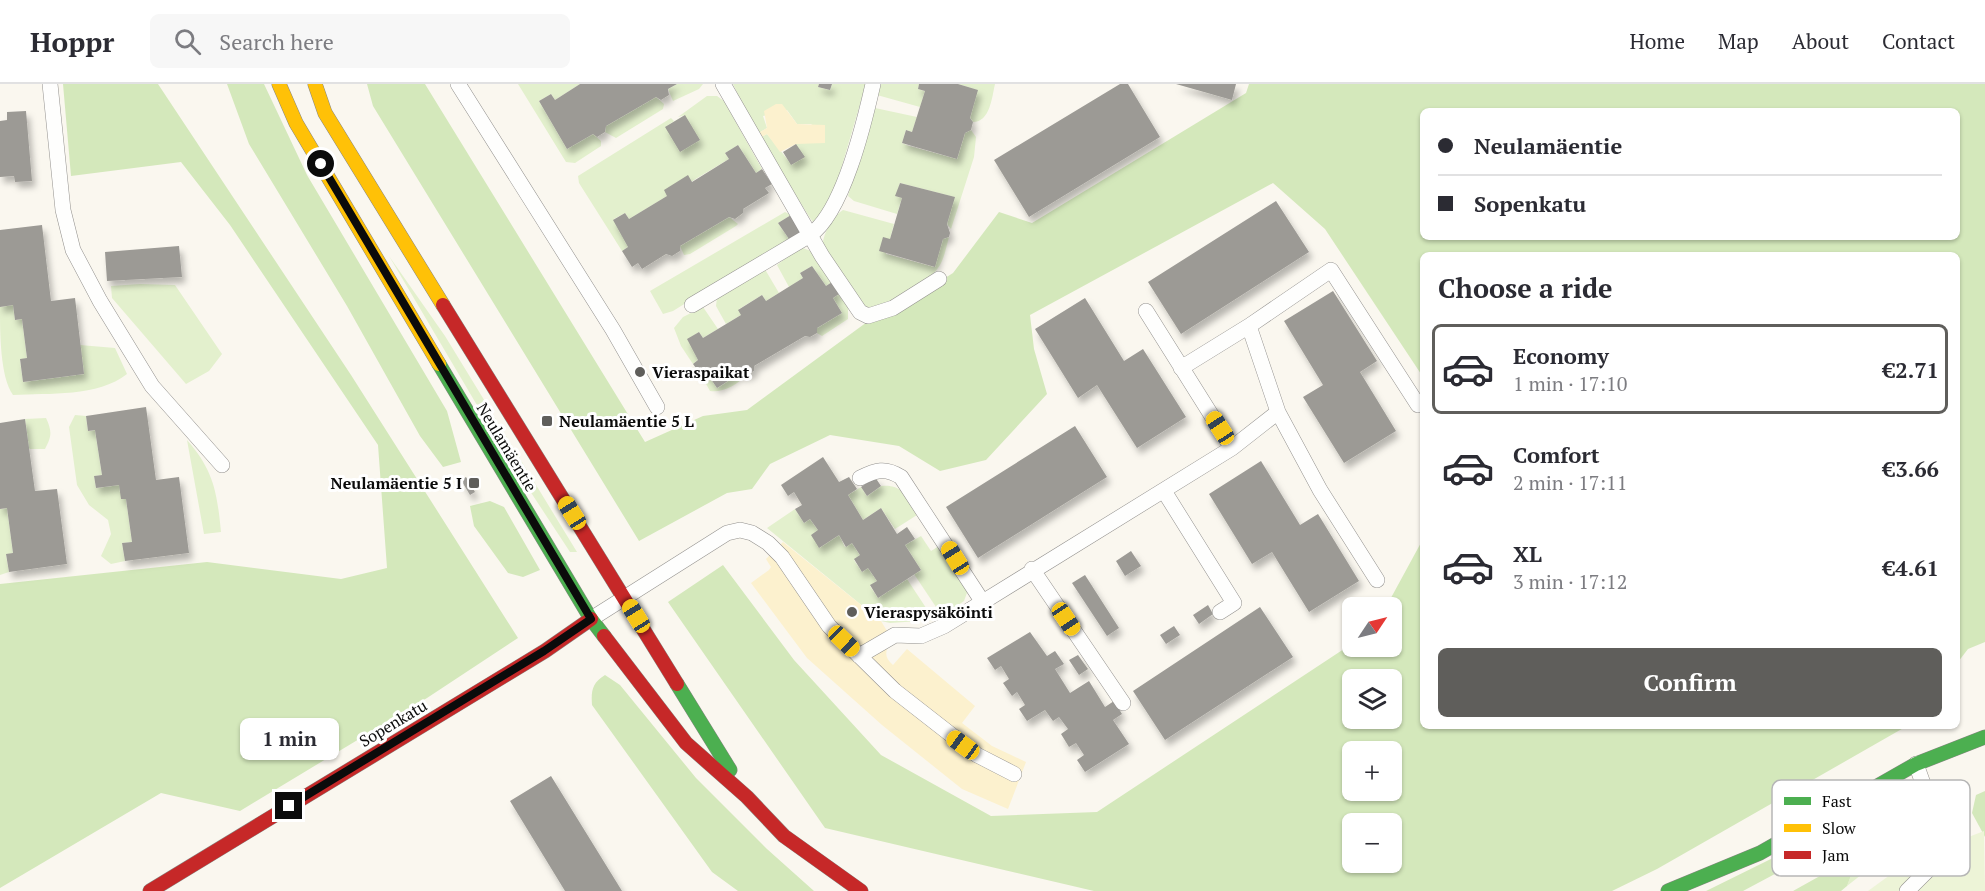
<!DOCTYPE html>
<html lang="en">
<head>
<meta charset="utf-8">
<style>
	:root { --surface:#fff; --page:#f7f7f7; --text:#2b2b33; --muted:#7c7c81; --line:#e1e1e2; --accent:#5f5e5b }
	body { margin:0; font-family:"PT Serif",serif; background:var(--page); color:var(--text); height:100vh; display:flex; flex-direction:column; font-size:22px; white-space:nowrap }
	* { box-sizing:border-box; margin:0 }
	p { font-size:20px; color:var(--muted) }
	.icon { flex:none; width:33px; height:33px; fill:none; stroke:currentColor; stroke-width:2; stroke-linecap:round; stroke-linejoin:round }
	.map { position:relative; flex:1; overflow:hidden }
	.drawer { position:absolute; left:1420px; top:168px; width:540px; height:477px; display:flex; flex-direction:column; background:var(--surface); border-radius:9px; box-shadow:0 2px 4px #0004 }
	.drawer>* { flex:none }
	.guide { position:absolute; left:1420px; top:24px; width:540px; height:132px; border-radius:9px; box-shadow:0 2px 4px #0004; display:grid; align-content:center; height:132px; padding:0 18px; background:var(--surface) }
	.needle { width:39px; rotate:55deg }
	.controls { position:absolute; left:1342px; top:513px; display:grid; gap:12px }
	.controls a { display:grid; place-items:center; width:60px; height:60px; border-radius:9px; background:var(--surface); box-shadow:0 2px 4px #0004; font-size:30px }
	.end { position:absolute; width:27px; height:27px; margin:-14px; border:8px solid #0b0b0b; background:#fff; box-shadow:0 0 0 3px #fff }
	.from { border-radius:50% }
	.bubble { position:absolute; height:42px; border-radius:9px; background:var(--surface); box-shadow:0 2px 4px #0004; font-size:20px; font-weight:800; line-height:42px; text-align:center }
	.car { position:absolute; width:18px; height:36px; margin:-18px -9px; border-radius:8px; box-shadow:0 0 4px 2px #0007; background:linear-gradient(#f5c518 24%,#345 0 40%,#f5c518 0 76%,#345 0 86%,#f5c518 0) }
	.guide b { display:flex; align-items:center; gap:21px; height:57px; font-size:22px }
	.guide b+b { border-top:2px solid var(--line) }
	.guide i { width:15px; height:15px; background:var(--text) }
	ul { padding:0; list-style:none }
	li { display:flex; align-items:center; gap:18px; height:90px; margin:0 12px 9px; padding:0 6px; border:3px solid transparent; border-radius:9px }
	li div { flex:1 }
	li b { display:block; font-size:22px }
	li em { font-style:normal; font-weight:800 }
	li.active { border-color:var(--accent) }
	li>.icon { width:54px; height:54px; stroke-width:1.5 }
	h2 { padding:0 18px; font-size:27px; line-height:72px }
	.action { display:flex; gap:12px; margin-top:auto; padding:12px 18px }
	.action a { flex:1; height:69px; border-radius:9px; background:var(--accent); color:#fff; font-size:24px; font-weight:800; line-height:69px; text-align:center }
	header { display:flex; align-items:center; gap:36px; box-sizing:border-box; height:84px; padding:0 30px; background:var(--surface); border-bottom:2px solid var(--line) }
	header strong { font-size:28px }
	nav { display:flex; gap:33px; margin-inline-start:auto; font-size:21px }
	.search { width:420px; height:54px; background:var(--page); display:flex; align-items:center; gap:15px; box-sizing:border-box; padding:0 21px; border-radius:9px; color:var(--muted); font-size:22px }
	.map>svg:first-child { display:block }
</style>
</head>
<body>
<header>
<strong>Hoppr</strong>
<div class="search"><svg class="icon" aria-label="search" viewBox="0 0 24 24"><circle cx="10" cy="10" r="6"/><path d="M15 15l6 6"/></svg>Search here</div>
<nav><a>Home</a><a>Map</a><a>About</a><a>Contact</a></nav>
</header>
<div class="map">
<svg width="1985" height="807" viewBox="0 0 1985 807">
	<defs>
		<filter id="shadow"><feDropShadow dx="3.5" dy="6" stdDeviation="3" flood-color="#0004"/></filter>
	</defs>
	<rect width="100%" height="100%" fill="#faf7ef"/>
	<!-- green -->
	<path fill="#e3f0cd" d="M518,0H580L555,16L551,10L539,17L567,65L593,50L601,57V62L575,79L566,78Z
		M677,0H703L699,5L673,17L668,5Z
		M733,0H819L818,3L830,6L832,0H866L836,102L819,136L813,138L810,134L760,54L767,50L792,81L796,60L812,40H797L787,26L763,32L767,44L757,50Z
		M880,0H919L918,5L925,7L920,23L877,11Z
		M958,0H995C992,13 990,38 973,38L970,34L977,6Z
		M707,12H717L724,17L762,85L756,89L738,61L725,69L729,75L629,135L625,129L614,135L628,163L622,167L579,99L578,92L671,34L674,37L665,43L685,31L678,33Z
		M656,13L664,20L663,25L616,54L605,48L606,42Z
		M875,24L917,33L912,48L906,46L902,59L909,62L957,75L965,49L971,46L976,53L974,73L951,145L947,140L954,113L900,99L896,112L902,114L897,130L854,117L848,112L866,45Z
		M843,126L894,140L886,170L934,183L943,155L949,153C946,164 944,176 938,184C927,200 883,227 865,223L823,162C822,151 833,132 843,126Z
		M785,128L791,131L778,139L789,155L673,227L663,230L650,207Z
		M729,133L738,140L736,142L690,170L684,171L680,162Z
		M800,163L811,167L832,198L826,202L812,182L800,189L803,194L789,203L777,181Z
		M389,172L445,252L577,468H570L507,372Z
		M762,186L766,187L779,209L766,217L762,211L739,225L741,231L726,240L716,222L717,213Z
		M140,200L175,201L222,270L209,287L186,300L112,214L111,202Z
		M839,210L848,220V235L822,252L817,249V244L842,229L833,214Z
		M13,221L15,236L22,235L27,274L20,276L23,298L84,290L80,261L115,264L127,290C98,313 49,309 13,311C0,293 0,248 0,223Z
		M703,223L718,245L703,254L699,248L688,255L698,276L693,280L681,262L674,244L683,233Z
		M706,288L717,304L739,290L746,291C738,301 722,309 710,307L701,291Z
		M75,331L86,332L88,347L95,346L102,391L94,392L96,404L119,401L126,415L132,458L122,459L125,477L111,480L101,472L111,450L108,436L89,421L77,401L69,343Z
		M46,334C52,347 52,352 45,365H29L25,335Z
		M187,356C214,387 217,408 221,448L204,450Z
		M881,402C903,400 908,414 917,431L895,445L881,424L863,436L848,411L861,403L867,412Z
		M7,424L13,469L6,471L9,488L0,491V425Z
		M795,425L804,439L810,435L818,446L819,464L839,451L845,463L852,459L860,471L854,476L862,488L868,484L877,497L870,502L878,514L907,495L934,536L890,539L881,537L767,444Z
		M921,452L931,467L939,462L968,506L964,517L942,532L914,490L921,486L905,461Z
		M1908,744L1904,757L1847,802L1855,781L1845,778L1892,747Z"/>
	<!-- forest -->
	<path fill="#d4e8bb" fill-rule="evenodd" d="M63,0H158L351,291L518,554L427,614L240,727L161,709L0,804V500L207,478L341,495L387,484L378,361L230,141L181,78L71,92Z
		M227,0H264L307,91L447,327L461,378L443,383L420,352L347,222L249,60Z
		M367,0H425L645,358L703,332L747,326L867,238L896,225L953,189L999,128L1032,139L1246,9L1249,0H1985V558L1968,565L1958,578V171H1424L1423,293L1325,145L1273,99L1030,231L1034,265L1047,310L986,376L940,387L899,362L830,351L770,380L752,405L727,409L639,457L373,22ZM1424,27H1958V153H1424Z
		M490,417L504,423L540,486L523,493L508,489L474,442L470,422Z
		M1423,455L1424,642H1907L1657,785L1612,807H1094L825,744L668,518L723,481L794,576L881,671L991,732L1097,728L1353,559V562H1392V524L1386,523ZM1353,596H1392V634H1353ZM1353,668H1392V706H1353ZM1353,740H1392V778H1353Z
		M605,591L620,601L696,694L767,765L814,807H738L712,788L592,621C591,607 592,599 605,591Z
		M1985,707V753L1972,729L1976,711Z
		M1844,739L1851,749L1743,807H1706Z
		M1845,778L1855,781L1847,802L1841,807H1793Z"/>
	<!-- sand -->
	<path fill="#fcf1ce" d="M776,20H782L797,40L825,41V59L796,60L780,68L767,50L760,54L757,50L767,44L764,27Z
		M783,458L881,537L893,557C885,564 883,573 893,581L907,565L975,622L962,639L992,662L1026,678L1008,725L962,705L882,641L807,574L751,499L769,486L771,483L766,475Z"/>
	<!-- pitch -->
	<path fill="#edf4d7" d="M1984,747L1985,807H1868L1912,775Z"/>
	<!-- building -->
	<path fill="#9c9a95" filter="url(#shadow)" d="M580,0H677L668,5L669,11L661,16L656,13L606,42L605,48L597,53L593,50L567,65L539,17L551,10L555,16Z
		M819,0H832L830,6L818,3Z
		M919,0H958L978,6L970,34L973,38L971,46L965,49L957,75L902,59L906,46L912,48L925,7L918,5Z
		M1120,0H1128L1160,53L1029,133L994,76Z
		M1176,0H1236L1232,16Z
		M26,27L32,97L15,98L14,92L0,93V37L7,36V28Z
		M685,31L700,56L680,68L665,43Z
		M796,60L805,73L791,81L783,68Z
		M738,61L756,89L762,85L772,100L765,104L769,109L743,125V129L735,135L729,133L680,162V167L672,172L666,170L642,185L638,179L632,183L622,167L628,163L613,136L625,129L629,135L667,112L664,106L688,91L692,98L729,75L725,69Z
		M900,99L955,113L947,140L950,149L949,153L943,155L935,183L879,167L883,153L890,155L902,114L895,112Z
		M1276,117L1309,168L1181,250L1148,198Z
		M791,131L802,147L789,155L778,139Z
		M42,141L51,217L75,214L84,290L23,298L20,275L27,274L22,235L15,236L13,221L0,223V146Z
		M179,162L182,193L107,197L105,168Z
		M812,182L826,202L832,198L839,210L833,214L842,229L817,244V249L810,253L805,252L754,282V287L746,291L739,290L717,304L706,288L701,291L693,280L698,276L687,255L699,248L703,254L741,231L738,226L762,211L766,217L803,194L800,189Z
		M1333,207L1377,277L1360,288L1396,347L1344,379L1303,313L1323,301L1284,237Z
		M1085,214L1124,277L1143,265L1186,333L1137,364L1097,301L1078,314L1035,245Z
		M146,323L156,396L179,393L189,469L125,477L122,459L132,458L126,415H121L119,401L96,404L94,392L102,391L95,346L88,347L86,332Z
		M25,335L35,407L57,405L67,480L9,488L6,470L13,469L7,424L0,425V339Z
		M1075,342L1107,393L978,474L946,423Z
		M823,373L839,398L849,393L857,405L848,411L863,436L881,424L897,450L907,443L915,455L905,461L921,486L878,514L870,501L877,497L868,484L862,488L854,475L860,471L852,459L846,463L839,451L819,464L811,451L818,446L810,435L804,439L795,425L802,421L794,408L788,412L781,401Z
		M1261,377L1300,441L1318,430L1359,497L1309,528L1272,468L1252,480L1209,410Z
		M466,393L475,408L470,411L461,396Z
		M875,393L881,402L867,412L861,403Z
		M1131,467L1141,482L1125,492L1116,477Z
		M1085,491L1119,544L1107,552L1072,499Z
		M1208,521L1213,530L1199,540L1193,531Z
		M1260,523L1293,573L1165,656L1133,607Z
		M1174,542L1180,551L1166,560L1160,551Z
		M1030,548L1047,572L1055,567L1064,580L1055,585L1070,609L1089,597L1105,623L1114,617L1122,630L1113,636L1129,660L1085,688L1077,676L1084,671L1076,659L1069,663L1061,650L1068,645L1059,633L1053,637L1045,626L1027,637L1019,625L1025,621L1017,608L1012,612L1003,599L1009,595L1001,582L995,586L987,574Z
		M1078,571L1088,585L1079,591L1069,576Z
		M551,692L622,807H565L510,717Z"/>
	<g fill="none" stroke-linecap="round" stroke-linejoin="round">
		<!-- lane casing -->
		<g stroke="#93918e" stroke-width="16">
			<path id="lane" d="M50,0L63,126L73,166L100,217L152,302L222,381
				M458,0L613,246L657,323
				M723,0L822,172L860,228L868,232L893,224L939,195
				M692,221L810,151C843,128 864,40 873,0
				M1146,227L1232,364
				M1181,284L1249,242
				M1278,328L1320,406L1377,496
				M860,394C876,386 885,383 901,393L982,517
				M1164,407L1234,519L1220,528
				M1032,485L1123,619
				M591,535L727,449L740,446L752,449L768,459L782,473L829,542L895,607L977,671L1014,690
				M859,572L895,551L921,552L944,542L1232,364L1278,328L1249,242L1331,186L1418,321
				M1907,807L1930,784L1935,750L1930,719L1916,680"/>
		</g>
		<!-- fast casing -->
		<g stroke="#898884" stroke-width="15">
			<path id="fast" d="M439,280L591,535L604,552
				M677,600L730,686
				M1668,807L1760,769L1916,680L1985,653"/>
		</g>
		<!-- slow casing -->
		<g stroke="#898884" stroke-width="15">
			<path id="slow" d="M279,0L296,39L439,280
				M315,0L325,29L443,221"/>
		</g>
		<!-- jam casing -->
		<g stroke="#898884" stroke-width="15">
			<path id="jam" d="M443,221L677,600
				M604,552L686,659L747,713L784,752L861,807
				M150,807L545,567L591,535"/>
		</g>
		<!-- lane -->
		<use href="#lane" stroke="#fefefd" stroke-width="15"/>
		<!-- fast -->
		<use href="#fast" stroke="#4caf50" stroke-width="14"/>
		<!-- slow -->
		<use href="#slow" stroke="#ffc107" stroke-width="14"/>
		<!-- jam -->
		<use href="#jam" stroke="#c62828" stroke-width="14"/>
	</g>
	<g fill="none" stroke-linecap="round" stroke-linejoin="round">
		<!-- route -->
		<path stroke="#0b0b0b" stroke-width="8" d="M289,722L544,567L591,535L321,80"/>
	</g>
	<!-- markers -->
	<g fill="#5f5e5b" stroke="#fff" stroke-width="2">
		<circle cx="640" cy="288" r="6"/>
		<rect x="541" y="331" width="12" height="12" rx="3"/>
		<rect x="468" y="393" width="12" height="12" rx="3"/>
		<circle cx="852" cy="528" r="6"/>
	</g>
	<g text-anchor="middle" stroke-width="6" stroke-linejoin="round" paint-order="stroke">
		<!-- poi labels -->
		<g font-size="16" font-weight="bold" fill="#0b0b0b" stroke="#fff" text-anchor="start">
			<text x="652" y="294">Vieraspaikat</text>
			<text x="559" y="343">Neulamäentie 5 L</text>
			<text x="462" y="405" text-anchor="end">Neulamäentie 5 I</text>
			<text x="864" y="534">Vieraspysäköinti</text>
		</g>
		<!-- street labels -->
		<g font-size="16" fill="#0b0b0b" stroke="#fff">
			<text transform="translate(507 363) rotate(59)" y="6">Neulamäentie</text>
			<text transform="translate(393 639) rotate(-31)" y="6">Sopenkatu</text>
		</g>
	</g>
	<!-- legend -->
	<rect x="1772" y="696" width="198" height="96" rx="9" fill="#fff" stroke="#b6b6b6" stroke-width="1.5"/>
	<rect x="1784" y="713" width="27" height="8" fill="#4caf50"/>
	<rect x="1784" y="740" width="27" height="8" fill="#ffc107"/>
	<rect x="1784" y="767" width="27" height="8" fill="#c62828"/>
	<g font-size="16" fill="#0b0b0b">
		<text x="1822" y="723">Fast</text>
		<text x="1822" y="750">Slow</text>
		<text x="1822" y="777">Jam</text>
	</g>
</svg>
<div class="controls">
<a><svg class="needle" viewBox="-14 -14 28 28"><path d="M0-13l5 13h-10z" fill="#e53935"/><path d="M0 13l5-13h-10z" fill="#7c7c81"/></svg></a>
<a><svg class="icon" aria-label="layers" viewBox="0 0 24 24"><path d="M12 4l9 5-9 5-9-5zM3 14l9 5 9-5"/></svg></a>
<a>+</a>
<a>−</a>
</div>
<i class="end from" style="left:321px;top:80px"></i>
<i class="end" style="left:289px;top:722px"></i>
<div class="bubble" style="left:240px;top:634px;width:99px">1 min</div>
<i class="car" style="left:1220px;top:344px;rotate:327deg"></i>
<i class="car" style="left:572px;top:429px;rotate:328deg"></i>
<i class="car" style="left:955px;top:474px;rotate:328deg"></i>
<i class="car" style="left:636px;top:532px;rotate:328deg"></i>
<i class="car" style="left:1066px;top:535px;rotate:146deg"></i>
<i class="car" style="left:844px;top:557px;rotate:134deg"></i>
<i class="car" style="left:963px;top:661px;rotate:306deg"></i>
<div class="guide">
<b><i class="from"></i>Neulamäentie</b>
<b><i></i>Sopenkatu</b>
</div>
<section class="drawer">
<h2>Choose a ride</h2>
<ul>
<li class="active"><svg class="icon" aria-label="car" viewBox="0 0 24 24"><path d="M5 17H2v-5l4-1 3-4h7l3 4 3 1v5h-3M9 17h6M6 11h13"/><circle cx="7" cy="17" r="2"/><circle cx="17" cy="17" r="2"/></svg><div><b>Economy</b><p>1 min · 17:10</p></div><em>€2.71</em></li>
<li><svg class="icon" aria-label="car" viewBox="0 0 24 24"><path d="M5 17H2v-5l4-1 3-4h7l3 4 3 1v5h-3M9 17h6M6 11h13"/><circle cx="7" cy="17" r="2"/><circle cx="17" cy="17" r="2"/></svg><div><b>Comfort</b><p>2 min · 17:11</p></div><em>€3.66</em></li>
<li><svg class="icon" aria-label="car" viewBox="0 0 24 24"><path d="M5 17H2v-5l4-1 3-4h7l3 4 3 1v5h-3M9 17h6M6 11h13"/><circle cx="7" cy="17" r="2"/><circle cx="17" cy="17" r="2"/></svg><div><b>XL</b><p>3 min · 17:12</p></div><em>€4.61</em></li>
</ul>
<div class="action"><a>Confirm</a></div>
</section>
</div>
</body>
</html>
